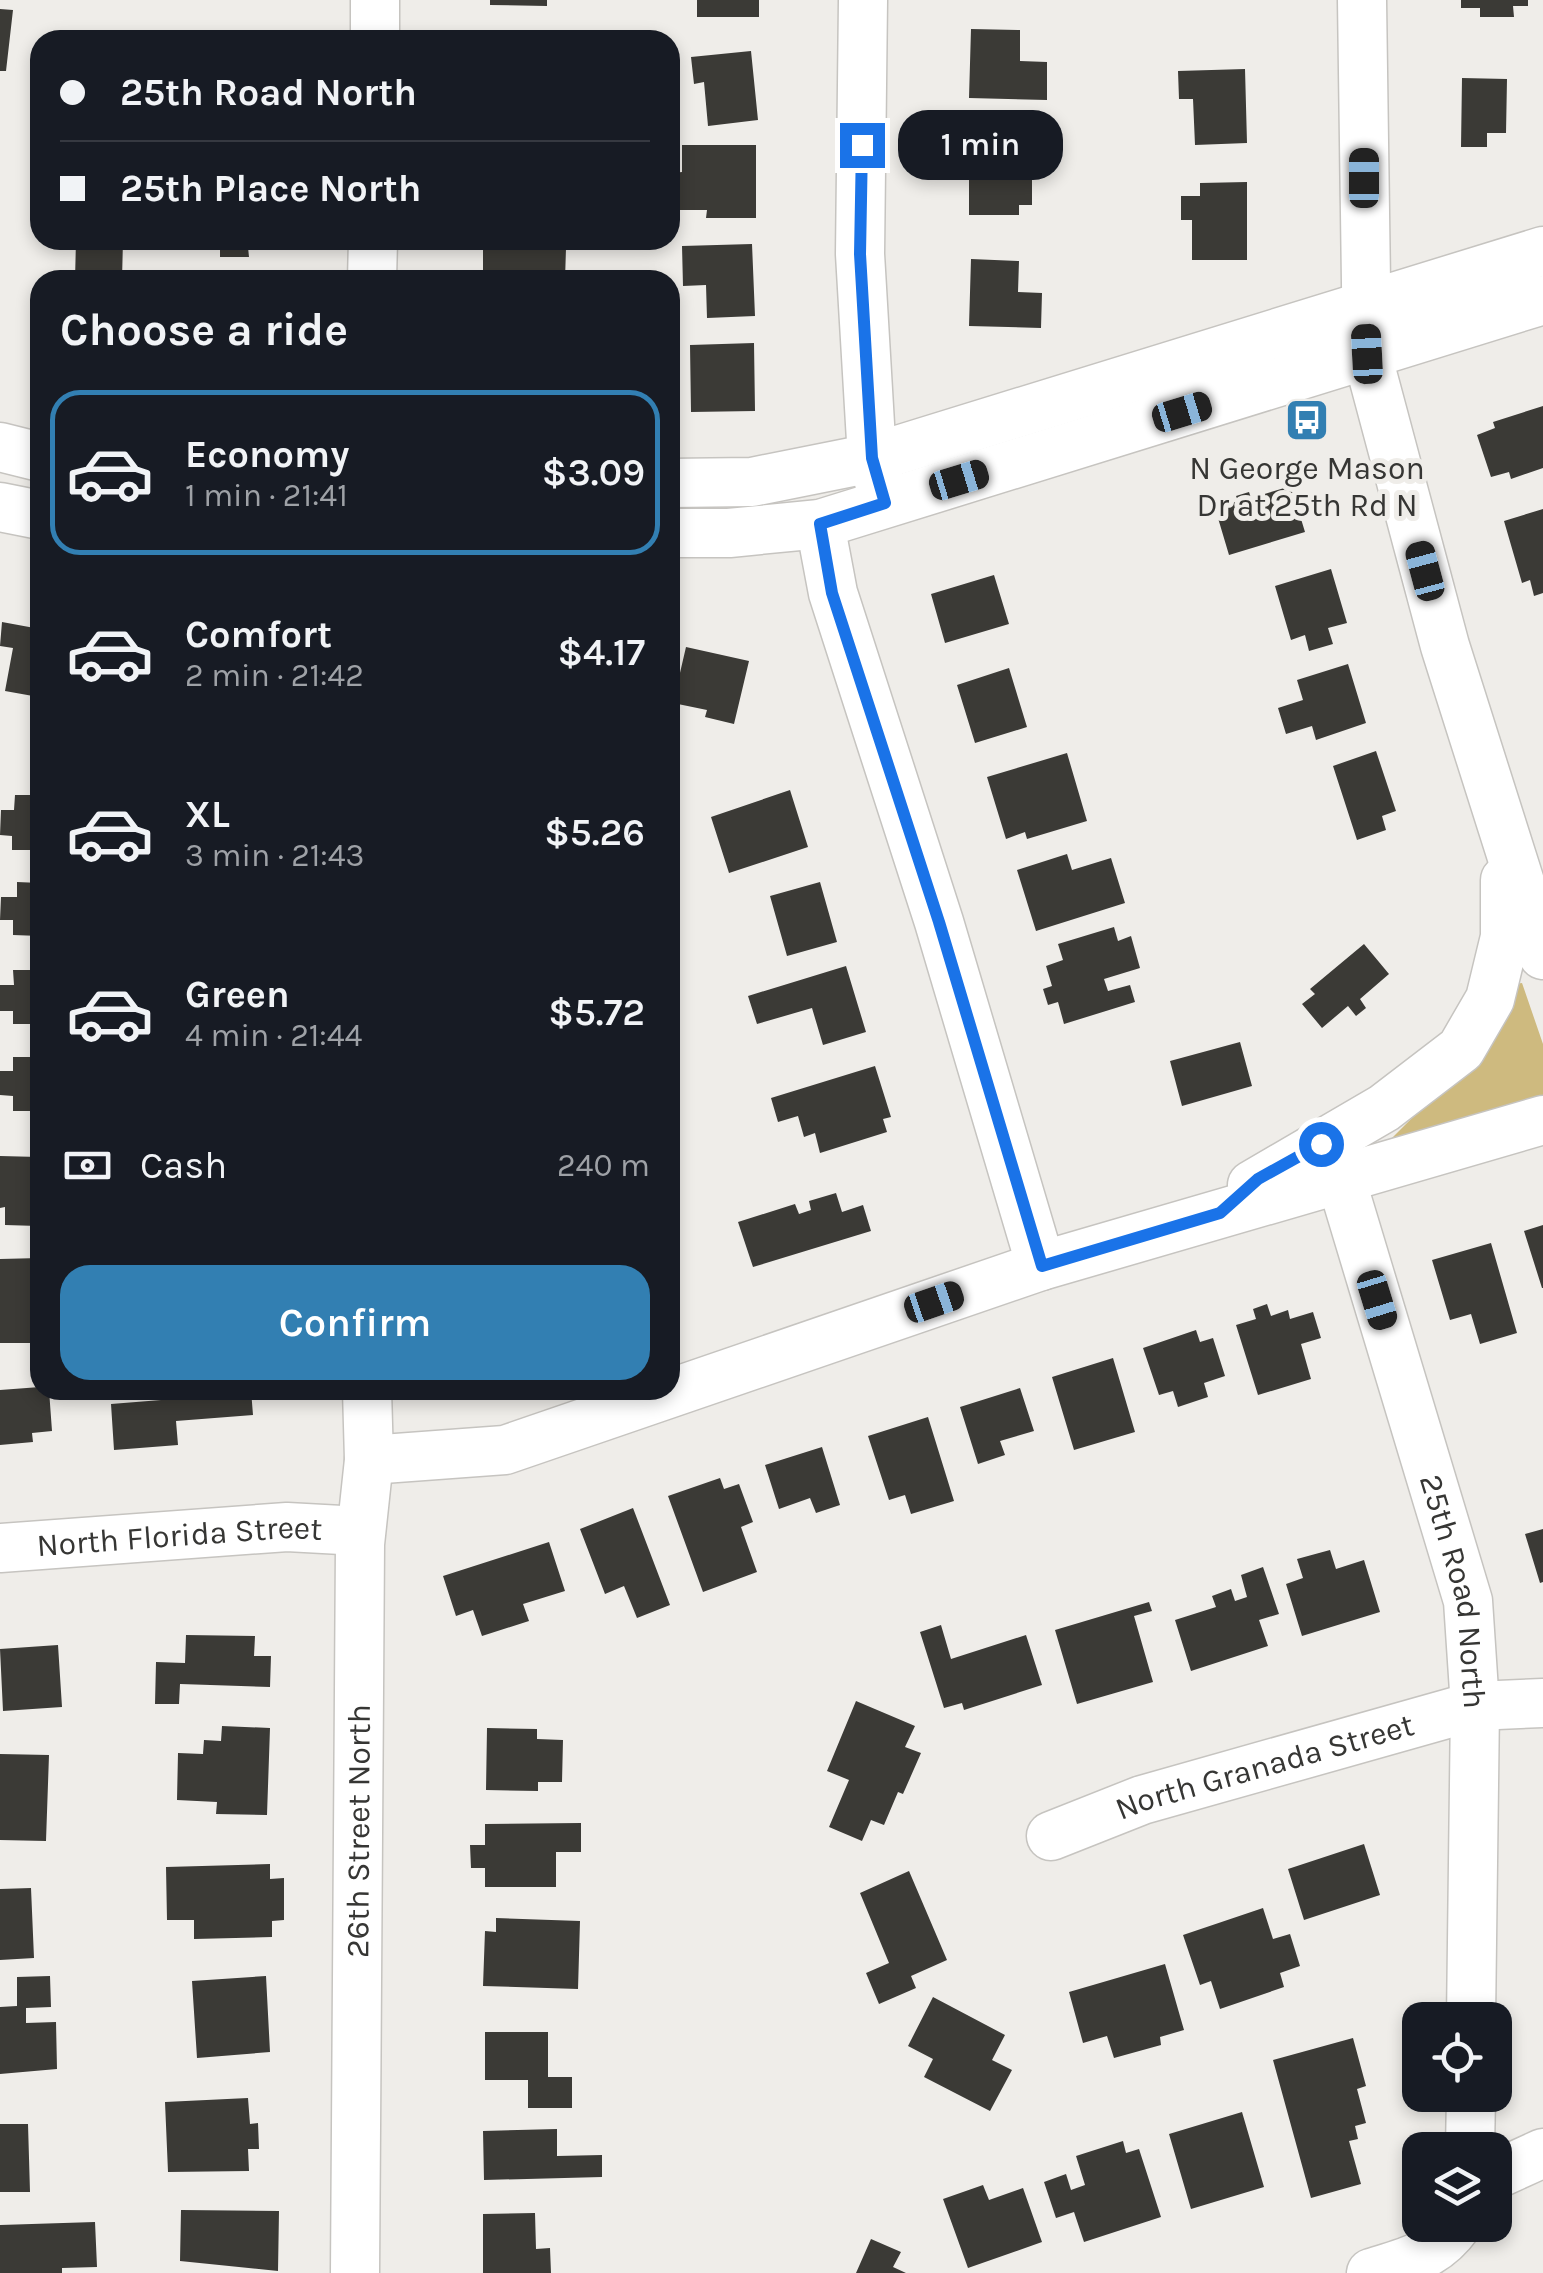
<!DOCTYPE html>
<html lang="en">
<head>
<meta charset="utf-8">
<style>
	:root { --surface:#171b24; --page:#242831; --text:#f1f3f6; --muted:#9ea1a6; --line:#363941; --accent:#327fb2 }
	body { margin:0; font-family:Karla,sans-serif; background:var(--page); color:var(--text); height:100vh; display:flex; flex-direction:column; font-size:38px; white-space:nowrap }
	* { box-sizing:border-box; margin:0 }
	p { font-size:32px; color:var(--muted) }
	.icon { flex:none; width:55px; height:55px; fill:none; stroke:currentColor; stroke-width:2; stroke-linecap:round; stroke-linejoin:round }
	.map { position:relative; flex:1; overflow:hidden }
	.drawer { position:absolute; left:30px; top:270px; width:650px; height:1130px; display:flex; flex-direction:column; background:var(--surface); border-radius:30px; box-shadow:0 5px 15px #0003 }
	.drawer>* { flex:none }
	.top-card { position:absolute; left:30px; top:30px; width:650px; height:220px; border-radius:30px; box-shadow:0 5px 15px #0003; display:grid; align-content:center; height:220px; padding:0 30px; background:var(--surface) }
	.buttons { position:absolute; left:1402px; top:2002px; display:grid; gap:20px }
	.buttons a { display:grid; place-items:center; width:110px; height:110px; border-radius:20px; background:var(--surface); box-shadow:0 5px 15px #0003; font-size:50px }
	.end { position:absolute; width:45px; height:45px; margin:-22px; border:12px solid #1a73e8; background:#fff; box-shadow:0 0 0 5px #fff }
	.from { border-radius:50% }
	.bubble { position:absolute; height:70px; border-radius:30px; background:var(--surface); box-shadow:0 5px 15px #0003; font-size:32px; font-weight:600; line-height:70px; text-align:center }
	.car { position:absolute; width:30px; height:60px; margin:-30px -15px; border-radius:12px; box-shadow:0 0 8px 2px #0007; background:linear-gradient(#222 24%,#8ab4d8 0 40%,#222 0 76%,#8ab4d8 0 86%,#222 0) }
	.top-card b { display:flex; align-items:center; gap:35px; height:95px; font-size:38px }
	.top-card b+b { border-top:2px solid var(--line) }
	.top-card i { width:25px; height:25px; background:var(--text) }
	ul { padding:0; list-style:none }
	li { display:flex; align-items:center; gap:30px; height:165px; margin:0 20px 15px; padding:0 10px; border:5px solid transparent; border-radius:30px }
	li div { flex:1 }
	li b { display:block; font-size:38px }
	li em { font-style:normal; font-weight:600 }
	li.selected { border-color:var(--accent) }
	li>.icon { width:90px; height:90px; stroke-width:1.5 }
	h2 { padding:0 30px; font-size:45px; line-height:120px }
	.pay { display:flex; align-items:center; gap:25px; height:110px; padding:0 30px; font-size:38px }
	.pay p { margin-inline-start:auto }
	.action { display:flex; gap:20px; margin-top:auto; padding:20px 30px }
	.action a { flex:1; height:115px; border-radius:30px; background:var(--accent); color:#fff; font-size:40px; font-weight:600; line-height:115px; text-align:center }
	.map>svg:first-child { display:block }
</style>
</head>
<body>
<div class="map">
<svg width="1543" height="2273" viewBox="0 0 1543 2273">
	<rect width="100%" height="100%" fill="#efede9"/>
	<!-- green -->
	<path fill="#ceba7f" d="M1522,983L1543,1044V1096L1393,1142L1392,1138L1428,1102L1515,984Z"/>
	<!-- building -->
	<path fill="#3b3a36" d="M490,0H547V6L490,5Z
		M697,0H759V17H697Z
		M1461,0H1528V6H1513L1514,17H1480V8H1461Z
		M0,9L13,10L6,71H0Z
		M971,29L1020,30V61L1047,62V100L969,98Z
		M751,51L758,120L708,126L704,82L694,84L691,57Z
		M1245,69L1247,143L1195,145L1193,99H1179L1178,71Z
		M1462,78L1507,79L1506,133H1487V147H1461Z
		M969,144H1019V179H1032V205H1019V215H969Z
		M682,145H756V218H706L707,210H673V173L682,172Z
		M1247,182V260H1192V220H1181V196H1200V183Z
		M76,240H123L122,280H75Z
		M220,240H269V247H248L249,257H220Z
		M509,240H543L542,247L566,248L565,280H472L473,270H483V246H509Z
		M752,244L755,316L707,318L706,285L683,286L682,246Z
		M971,259L1019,261L1018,292L1042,293L1041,328L969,326Z
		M754,343L755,411L691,412L690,345Z
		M1543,406V468L1511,479L1509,472L1491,477L1477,435L1495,428L1493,422Z
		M1291,486L1305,532L1229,555L1215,508L1238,501L1236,496L1249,492L1251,498Z
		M1543,509V593L1534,596L1530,580L1522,583L1504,521Z
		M1331,569L1347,623L1328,628L1333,644L1309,651L1305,635L1291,640L1275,586Z
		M994,575L1009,624L945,643L931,594Z
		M2,622L40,629V707L31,705L33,696L5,691L13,648L0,646Z
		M686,647L749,661L734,724L705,717L707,710L673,703Z
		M1348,664L1366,723L1316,740L1312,726L1286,734L1278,708L1303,700L1297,680Z
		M1009,668L1027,727L975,743L957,685Z
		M1376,751L1396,811L1382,816L1386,830L1357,840L1333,766Z
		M1067,753L1087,821L1027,839L1025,832L1006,839L987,777Z
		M790,790L808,847L729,873L711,817Z
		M15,795H40V850H12V836L0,835L1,810H14Z
		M1067,854L1072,870L1111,858L1125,903L1036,931L1017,870Z
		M17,882L40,883V936L13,935V920H0L1,897H17Z
		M820,882L837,942L787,956L770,896Z
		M1114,927L1118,941L1131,936L1140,968L1104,979L1108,991L1130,985L1135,1002L1064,1024L1058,1002L1048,1005L1043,989L1052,986L1046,966L1063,960L1058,944Z
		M1364,944L1389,974L1360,999L1366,1008L1356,1016L1348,1006L1322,1028L1302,1004L1315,994L1310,989Z
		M846,966L866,1032L823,1045L812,1008L757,1024L748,996Z
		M13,970H40V1024H13V1011H0V985H14Z
		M1240,1042L1252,1086L1182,1106L1170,1061Z
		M13,1057H40V1111H13V1096L0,1095V1071H13Z
		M875,1066L891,1117L883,1119L887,1132L820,1153L815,1133L804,1137L798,1116L778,1122L771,1098Z
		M0,1156L39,1157L38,1226L5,1225V1207L0,1208Z
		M836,1193L842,1212L863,1205L871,1231L753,1267L738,1222L795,1204L799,1214L811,1210L809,1201Z
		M1543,1225V1288H1542L1524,1231Z
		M1491,1243L1517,1333L1480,1344L1471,1314L1450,1320L1432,1260Z
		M40,1258V1343H0V1259Z
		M1267,1304L1271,1316L1288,1310L1290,1319L1313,1312L1321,1338L1301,1344L1311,1379L1258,1395L1236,1325L1256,1319L1253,1309Z
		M1196,1330L1200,1342L1213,1338L1225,1376L1204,1383L1208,1397L1178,1407L1173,1391L1159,1395L1143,1348Z
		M1113,1358L1135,1432L1074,1450L1052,1377Z
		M40,1387V1390H49L52,1431L32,1433L33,1442L0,1445V1390Z
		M1020,1388L1034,1431L1000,1441L1005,1455L978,1464L960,1407Z
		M160,1390H251L253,1415L176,1421L178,1445L114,1450L111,1404L161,1400Z
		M928,1417L954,1501L911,1514L905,1495L889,1500L868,1436Z
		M822,1447L840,1505L816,1513L810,1498L779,1509L765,1465Z
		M720,1478L724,1489L739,1484L753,1522L741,1527L757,1572L703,1592L668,1496Z
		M633,1508L670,1605L637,1618L624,1586L605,1594L580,1529Z
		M1543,1529V1582L1540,1583L1525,1534Z
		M549,1542L565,1591L523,1604L529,1621L482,1636L473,1610L456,1616L443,1576Z
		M1330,1550L1336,1569L1364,1560L1380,1612L1302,1636L1286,1584L1303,1578L1297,1559Z
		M1263,1567L1279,1614L1259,1620L1268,1646L1191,1671L1175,1620L1216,1607L1212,1596L1231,1589L1235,1601L1247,1597L1241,1575Z
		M1149,1602L1152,1611L1134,1616L1153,1682L1077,1704L1055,1630Z
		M941,1625L951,1659L1026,1635L1042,1685L964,1710L962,1703L944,1708L920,1632Z
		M186,1635L255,1636L254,1656H271L270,1687L180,1684L179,1704H155L156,1662L185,1663Z
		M58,1645L62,1707L3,1711L0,1649Z
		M856,1701L915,1726L905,1747L921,1753L903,1794L898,1792L884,1825L871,1820L862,1841L829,1827L849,1780L827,1771Z
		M222,1726L270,1728L267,1815L216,1814L217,1802L177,1800L178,1753L203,1754L204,1740L221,1741Z
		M487,1728L537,1729V1739L563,1740L562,1782H538V1791L486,1790Z
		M0,1754L49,1755L46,1841L0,1840Z
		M581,1823V1852H556V1887H485V1868H471L470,1845H485V1824Z
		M1364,1844L1380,1895L1304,1920L1288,1869Z
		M270,1864V1879L284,1878V1920L272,1921V1937L194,1939V1920H167L166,1867Z
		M909,1871L947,1960L911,1976L916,1988L879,2004L866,1973L889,1963L860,1893Z
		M31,1888L34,1958L0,1960V1889Z
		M1263,1908L1273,1939L1290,1934L1300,1966L1280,1973L1284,1987L1220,2009L1211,1981L1200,1985L1183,1935Z
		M496,1918L580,1921L578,1989L483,1986L485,1931L496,1932Z
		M1165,1964L1184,2030L1160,2037L1161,2045L1114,2058L1107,2036L1083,2043L1069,1992Z
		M50,1976L51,2007L26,2008V2023L56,2022L57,2069L0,2074V2007L17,2006V1977Z
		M266,1976L270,2052L197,2058L192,1981Z
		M933,1997L1005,2035L992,2060L1012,2070L990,2111L924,2077L933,2059L908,2046Z
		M485,2032H548V2077H572V2108H528V2080H485Z
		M1353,2038L1366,2086L1357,2089L1366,2123L1355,2126L1358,2139L1349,2141L1361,2184L1311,2198L1273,2060Z
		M248,2098L250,2124L258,2123L259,2149H248L249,2171L168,2172L165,2102Z
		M1242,2112L1264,2187L1191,2209L1169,2134Z
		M0,2124H28L30,2192H0Z
		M557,2129V2156L602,2155V2177L484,2180L483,2131Z
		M1123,2141L1126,2153L1139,2149L1161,2217L1084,2242L1074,2212L1056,2218L1044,2182L1066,2174L1071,2190L1085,2185L1076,2156Z
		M983,2185L989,2200L1023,2188L1042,2242L968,2268L943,2199Z
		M181,2210L279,2211L278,2271L180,2261Z
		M535,2213L536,2249L550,2248L551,2273H483V2214Z
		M95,2222L97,2267L62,2268V2273H0V2225Z
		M871,2239L901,2252L893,2267L906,2273H856Z"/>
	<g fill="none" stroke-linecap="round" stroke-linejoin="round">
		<!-- minor casing -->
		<g stroke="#c6c4c0" stroke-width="51">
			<g id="minor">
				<path d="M863,0L860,254L872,458L880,485"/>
				<path d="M1362,0L1367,354L1445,646L1543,955"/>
				<path d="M375,40V0"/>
				<path d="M372,280L373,240"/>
				<path d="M0,447L40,457"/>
				<path d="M670,483L752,482L872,458L1543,251"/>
				<path d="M0,507L40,515"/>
				<path d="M820,524L833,593L939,922L1041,1266"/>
				<path d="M670,533H729L820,524L1543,300"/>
				<path id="s1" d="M1340,1176L1468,1601L1475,1706L1471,2020"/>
				<path d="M1252,1185L1384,1108L1461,1049L1490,999L1505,937V880"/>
				<path d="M369,1460L505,1450L1041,1266L1543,1120"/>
				<path id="s2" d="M0,1548L287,1527L360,1531"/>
				<path id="s3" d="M1051,1836L1142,1800L1475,1706L1543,1703"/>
				<path d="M1470,2150L1471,2095"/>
				<path d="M1495,2175L1543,2153"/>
				<path id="s4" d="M355,2273L360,1544L369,1460L367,1390"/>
				<path d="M1371,2273C1406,2262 1435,2256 1457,2225"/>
			</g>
		</g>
		<!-- minor -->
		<use href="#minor" stroke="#fff" stroke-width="48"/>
	</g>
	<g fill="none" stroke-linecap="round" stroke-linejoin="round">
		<!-- route -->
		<path stroke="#1a73e8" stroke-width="12" d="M862,145L860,254L872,458L885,503L820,524L832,593L939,922L1042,1266L1220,1213L1258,1179L1321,1144"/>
	</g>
	<!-- icons -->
	<defs>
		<g id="bus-square" transform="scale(2.25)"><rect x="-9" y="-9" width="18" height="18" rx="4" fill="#327fb2" stroke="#efede9"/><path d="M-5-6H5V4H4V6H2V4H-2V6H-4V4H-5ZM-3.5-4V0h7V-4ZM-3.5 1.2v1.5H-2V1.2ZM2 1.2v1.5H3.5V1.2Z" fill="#fff"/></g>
	</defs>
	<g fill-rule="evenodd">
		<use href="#bus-square" x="1307" y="420"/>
	</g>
	<g text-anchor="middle" stroke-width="10" stroke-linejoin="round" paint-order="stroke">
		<!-- poi labels -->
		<g font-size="32" fill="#363634" stroke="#efede9">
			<text x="1307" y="479">N George Mason<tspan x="1307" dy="37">Dr at 25th Rd N</tspan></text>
		</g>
		<!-- street labels -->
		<g font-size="32" fill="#363634" stroke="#efede9">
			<text dy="11" stroke="none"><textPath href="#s2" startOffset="180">North Florida Street</textPath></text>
			<text dy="11" stroke="none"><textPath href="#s1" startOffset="432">25th Road North</textPath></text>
			<text dy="11" stroke="none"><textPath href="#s3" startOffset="225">North Granada Street</textPath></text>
			<text dy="11" stroke="none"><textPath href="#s4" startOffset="442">26th Street North</textPath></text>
		</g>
	</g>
</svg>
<div class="buttons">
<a><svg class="icon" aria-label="locate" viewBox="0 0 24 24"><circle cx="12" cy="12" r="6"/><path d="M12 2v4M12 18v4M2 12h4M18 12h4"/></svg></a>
<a><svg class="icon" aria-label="layers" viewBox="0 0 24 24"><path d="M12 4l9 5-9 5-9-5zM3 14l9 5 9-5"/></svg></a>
</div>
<i class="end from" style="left:1321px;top:1144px"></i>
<i class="end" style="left:862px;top:145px"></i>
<div class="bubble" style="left:898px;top:110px;width:165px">1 min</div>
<i class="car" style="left:1364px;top:178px;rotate:0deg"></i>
<i class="car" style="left:1367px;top:354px;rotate:357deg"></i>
<i class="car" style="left:1182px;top:412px;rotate:73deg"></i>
<i class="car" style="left:959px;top:480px;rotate:73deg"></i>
<i class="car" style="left:1425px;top:571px;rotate:345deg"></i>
<i class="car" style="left:1377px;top:1300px;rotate:163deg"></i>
<i class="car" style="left:934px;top:1302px;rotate:71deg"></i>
<div class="top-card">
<b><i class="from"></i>25th Road North</b>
<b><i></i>25th Place North</b>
</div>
<section class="drawer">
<h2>Choose a ride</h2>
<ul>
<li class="selected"><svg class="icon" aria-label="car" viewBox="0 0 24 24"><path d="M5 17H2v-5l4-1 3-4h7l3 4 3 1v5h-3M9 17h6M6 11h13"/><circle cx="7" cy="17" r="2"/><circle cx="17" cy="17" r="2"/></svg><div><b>Economy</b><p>1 min · 21:41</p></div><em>$3.09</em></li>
<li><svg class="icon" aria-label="car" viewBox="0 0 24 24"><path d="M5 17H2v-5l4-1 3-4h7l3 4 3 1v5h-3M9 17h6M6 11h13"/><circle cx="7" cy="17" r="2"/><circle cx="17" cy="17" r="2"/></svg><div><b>Comfort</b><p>2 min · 21:42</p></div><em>$4.17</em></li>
<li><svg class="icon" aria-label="car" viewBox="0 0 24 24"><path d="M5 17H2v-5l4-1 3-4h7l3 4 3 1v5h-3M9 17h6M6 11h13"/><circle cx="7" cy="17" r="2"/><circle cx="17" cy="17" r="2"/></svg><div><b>XL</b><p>3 min · 21:43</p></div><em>$5.26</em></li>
<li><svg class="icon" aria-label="car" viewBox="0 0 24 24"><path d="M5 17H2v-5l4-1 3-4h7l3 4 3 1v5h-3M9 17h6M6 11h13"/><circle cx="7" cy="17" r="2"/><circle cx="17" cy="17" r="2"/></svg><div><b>Green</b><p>4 min · 21:44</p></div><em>$5.72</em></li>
</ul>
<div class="pay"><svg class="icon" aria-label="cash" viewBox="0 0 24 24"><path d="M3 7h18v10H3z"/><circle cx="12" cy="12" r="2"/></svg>Cash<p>240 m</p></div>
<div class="action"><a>Confirm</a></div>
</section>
</div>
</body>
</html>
